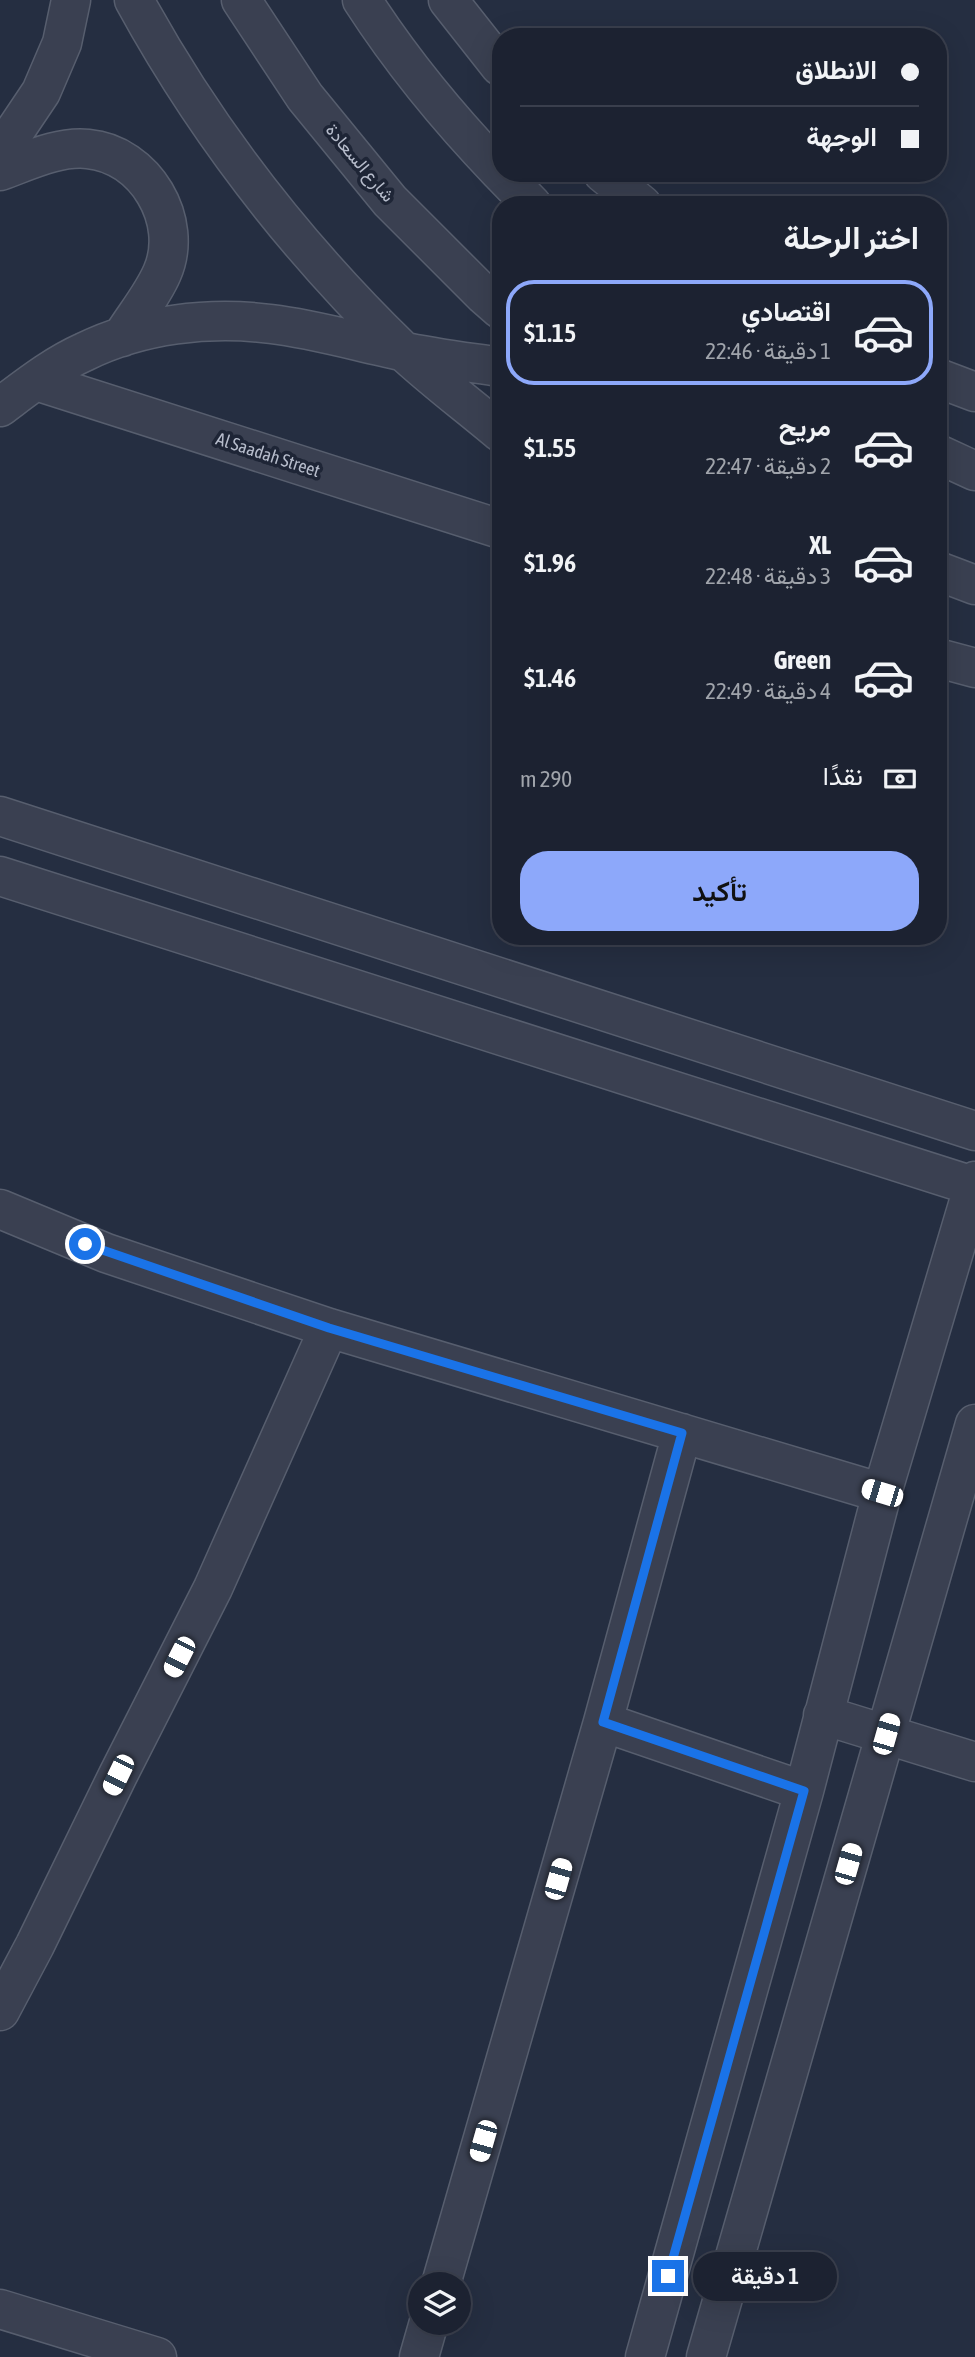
<!DOCTYPE html>
<html lang="ar">
<head>
<meta charset="utf-8">
<style>
	:root { --surface:#1c2231; --page:#252a39; --text:#f1f3f6; --muted:#a0a4ab; --line:#3a3f4d; --accent:#8da8fa }
	body { margin:0; font-family:"Asap Condensed",Vazirmatn,sans-serif; background:var(--page); color:var(--text); direction:rtl; height:100vh; display:flex; flex-direction:column; font-size:26px; white-space:nowrap }
	* { box-sizing:border-box; margin:0 }
	p { font-size:23px; color:var(--muted) }
	.icon { flex:none; width:38px; height:38px; fill:none; stroke:currentColor; stroke-width:2; stroke-linecap:round; stroke-linejoin:round }
	.map { position:relative; flex:1; overflow:hidden; direction:ltr }
	.panel { position:absolute; left:492px; top:196px; width:455px; height:749px; display:flex; flex-direction:column; background:var(--surface); border-radius:28px; box-shadow:0 7px 28px #0002,0 0 0 2px var(--line); direction:rtl }
	.panel>* { flex:none }
	.hud { position:absolute; left:492px; top:28px; width:455px; height:154px; border-radius:28px; box-shadow:0 7px 28px #0002,0 0 0 2px var(--line); direction:rtl; display:grid; align-content:center; height:154px; padding:0 28px; background:var(--surface) }
	.tools { position:absolute; left:408px; top:2272px; display:grid; gap:14px }
	.tools a { display:grid; place-items:center; width:63px; height:63px; border-radius:50%; background:var(--surface); box-shadow:0 7px 28px #0002,0 0 0 2px var(--line); font-size:35px }
	.end { position:absolute; width:32px; height:32px; margin:-16px; border:9px solid #1a73e8; background:#fff; box-shadow:0 0 0 4px #fff }
	.from { border-radius:50% }
	.bubble { position:absolute; height:49px; border-radius:24px; background:var(--surface); box-shadow:0 7px 28px #0002,0 0 0 2px var(--line); font-size:23px; font-weight:600; line-height:49px; text-align:center; direction:rtl }
	.car { position:absolute; width:21px; height:42px; margin:-21px -10px; border-radius:9px; box-shadow:0 0 5px 2px #0007; background:linear-gradient(#fff 24%,#345 0 40%,#fff 0 76%,#345 0 86%,#fff 0) }
	.hud b { display:flex; align-items:center; gap:24px; height:66px; font-size:26px }
	.hud b+b { border-top:2px solid var(--line) }
	.hud i { width:18px; height:18px; background:var(--text) }
	ul { padding:0; list-style:none }
	li { display:flex; align-items:center; gap:21px; height:105px; margin:0 14px 10px; padding:0 14px; border:4px solid transparent; border-radius:28px }
	li div { flex:1 }
	li b { display:block; font-size:26px }
	li em { font-style:normal; font-weight:600 }
	li.selected { border-color:var(--accent) }
	li>.icon { width:63px; height:63px; stroke-width:1.5 }
	h2 { padding:0 28px; font-size:32px; line-height:84px }
	.pay { display:flex; align-items:center; gap:18px; height:77px; padding:0 28px; font-size:26px }
	.pay p { margin-inline-start:auto }
	.button { display:flex; gap:14px; margin-top:auto; padding:14px 28px }
	.button a { flex:1; height:80px; border-radius:28px; background:var(--accent); color:#111; font-size:28px; font-weight:600; line-height:80px; text-align:center }
	.map>svg:first-child { display:block }
</style>
</head>
<body>
<div class="map">
<svg width="975" height="2357" viewBox="0 0 975 2357">
	<rect width="100%" height="100%" fill="#252e41"/>
	<g fill="none" stroke-linecap="round" stroke-linejoin="round">
		<!-- minor casing -->
		<g stroke="#575e6e" stroke-width="41">
			<path id="minor" d="M134,0C205,130 296,247 402,350C433,379 468,405 500,432
				M241,0L305,97L390,201L484,295L500,309
				M362,0C402,62 449,119 500,172
				M448,0L500,66
				M0,153L41,92L62,43L71,0
				M0,171C28,161 58,146 88,149C145,154 185,221 162,273C152,296 135,316 122,337
				M501,173L532,205
				M603,173L642,205
				M938,378L975,392
				M36,381L500,529
				M0,407C27,387 53,366 84,352C141,324 209,316 271,324C314,329 358,342 401,351C434,358 467,362 500,367
				M938,454L975,471
				M938,571L975,585
				M938,658L975,668
				M0,816L975,1131
				M0,876L973,1186
				M0,1209L106,1253L329,1328L882,1493
				M823,1715L975,1762
				M603,1722L804,1791
				M0,2011L35,1945L118,1775L213,1588L329,1328
				M441,2284L603,1722L682,1433
				M0,2309L157,2357
				M419,2357L429,2322
				M645,2357L804,1791L882,1493L975,1181
				M706,2357L975,1424"/>
		</g>
		<!-- minor -->
		<use href="#minor" stroke="#3a4051" stroke-width="38"/>
	</g>
	<g fill="none" stroke-linecap="round" stroke-linejoin="round">
		<!-- route -->
		<path stroke="#1a73e8" stroke-width="9" d="M85,1244L329,1328L682,1433L603,1722L804,1791L668,2276"/>
	</g>
	<g text-anchor="middle" stroke-width="7" stroke-linejoin="round" paint-order="stroke">
		<!-- street labels -->
		<g font-size="18" fill="#b6bccb" stroke="#1e2536">
			<text transform="translate(360 163) rotate(50)" y="6">شارع السعادة</text>
			<text transform="translate(268 455) rotate(18)" y="6">Al Saadah Street</text>
		</g>
	</g>
</svg>
<div class="tools">
<a><svg class="icon" aria-label="layers" viewBox="0 0 24 24"><path d="M12 4l9 5-9 5-9-5zM3 14l9 5 9-5"/></svg></a>
</div>
<i class="end from" style="left:85px;top:1244px"></i>
<i class="end" style="left:668px;top:2276px"></i>
<div class="bubble" style="left:693px;top:2252px;width:144px">1 دقيقة</div>
<i class="car" style="left:882px;top:1493px;rotate:287deg"></i>
<i class="car" style="left:179px;top:1657px;rotate:207deg"></i>
<i class="car" style="left:886px;top:1734px;rotate:16deg"></i>
<i class="car" style="left:118px;top:1775px;rotate:206deg"></i>
<i class="car" style="left:848px;top:1864px;rotate:16deg"></i>
<i class="car" style="left:558px;top:1879px;rotate:16deg"></i>
<i class="car" style="left:483px;top:2141px;rotate:196deg"></i>
<div class="hud">
<b><i class="from"></i>الانطلاق</b>
<b><i></i>الوجهة</b>
</div>
<section class="panel">
<h2>اختر الرحلة</h2>
<ul>
<li class="selected"><svg class="icon" aria-label="car" viewBox="0 0 24 24"><path d="M5 17H2v-5l4-1 3-4h7l3 4 3 1v5h-3M9 17h6M6 11h13"/><circle cx="7" cy="17" r="2"/><circle cx="17" cy="17" r="2"/></svg><div><b>اقتصادي</b><p>1 دقيقة · 22:46</p></div><em>$1.15</em></li>
<li><svg class="icon" aria-label="car" viewBox="0 0 24 24"><path d="M5 17H2v-5l4-1 3-4h7l3 4 3 1v5h-3M9 17h6M6 11h13"/><circle cx="7" cy="17" r="2"/><circle cx="17" cy="17" r="2"/></svg><div><b>مريح</b><p>2 دقيقة · 22:47</p></div><em>$1.55</em></li>
<li><svg class="icon" aria-label="car" viewBox="0 0 24 24"><path d="M5 17H2v-5l4-1 3-4h7l3 4 3 1v5h-3M9 17h6M6 11h13"/><circle cx="7" cy="17" r="2"/><circle cx="17" cy="17" r="2"/></svg><div><b>XL</b><p>3 دقيقة · 22:48</p></div><em>$1.96</em></li>
<li><svg class="icon" aria-label="car" viewBox="0 0 24 24"><path d="M5 17H2v-5l4-1 3-4h7l3 4 3 1v5h-3M9 17h6M6 11h13"/><circle cx="7" cy="17" r="2"/><circle cx="17" cy="17" r="2"/></svg><div><b>Green</b><p>4 دقيقة · 22:49</p></div><em>$1.46</em></li>
</ul>
<div class="pay"><svg class="icon" aria-label="cash" viewBox="0 0 24 24"><path d="M3 7h18v10H3z"/><circle cx="12" cy="12" r="2"/></svg>نقدًا<p>290 m</p></div>
<div class="button"><a>تأكيد</a></div>
</section>
</div>
</body>
</html>
